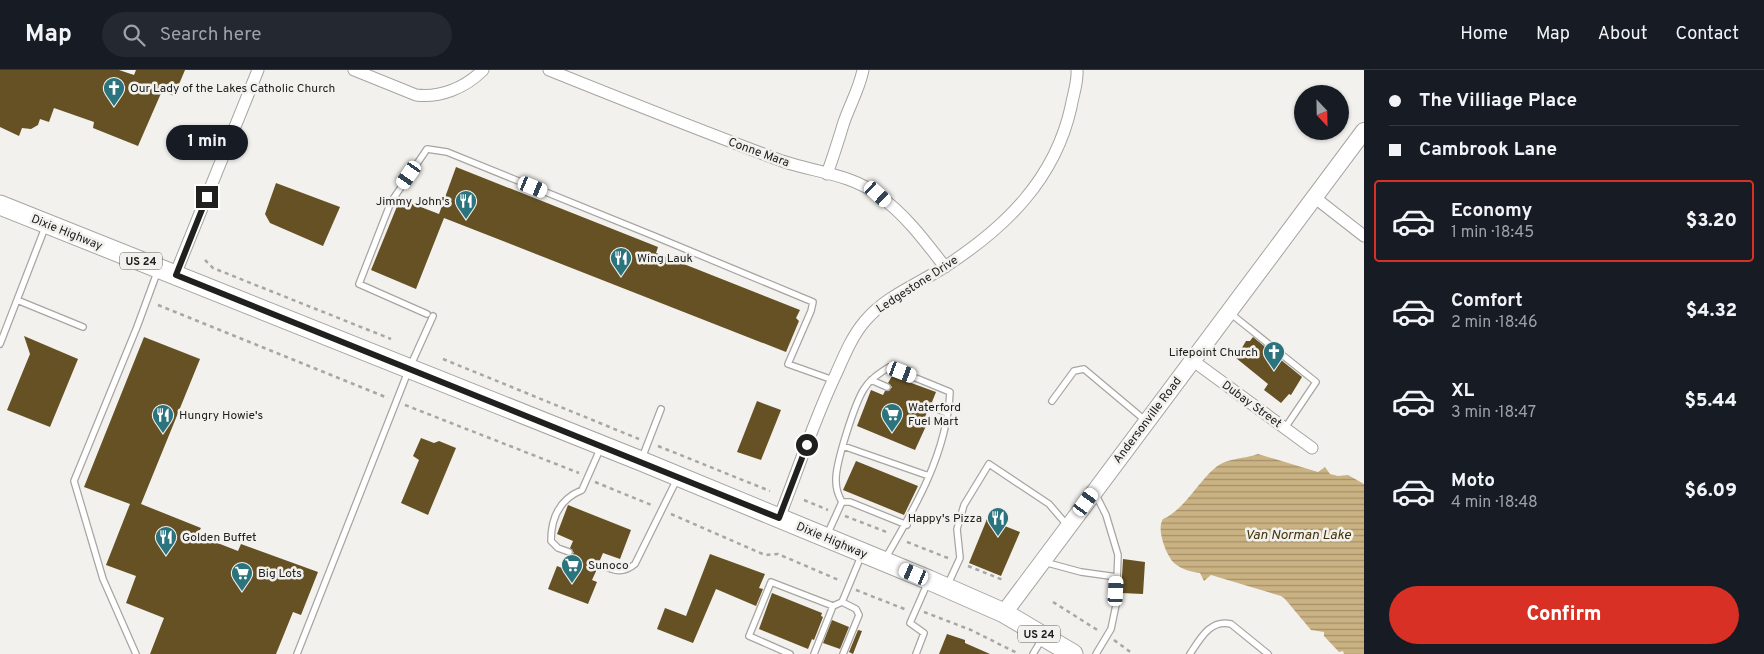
<!DOCTYPE html>
<html lang="en">
<head>
<meta charset="utf-8">
<style>
	:root { --surface:#171b24; --page:#242831; --text:#f1f3f6; --muted:#9ea1a6; --line:#363941; --accent:#d93025 }
	body { margin:0; font-family:Overpass,sans-serif; background:var(--page); color:var(--text); height:100vh; display:flex; flex-direction:column; font-size:19px; white-space:nowrap }
	* { box-sizing:border-box; margin:0 }
	p { font-size:16px; color:var(--muted) }
	.icon { flex:none; width:28px; height:28px; fill:none; stroke:currentColor; stroke-width:2; stroke-linecap:round; stroke-linejoin:round }
	.map { position:relative; flex:1; overflow:hidden }
	.details { display:flex; flex-direction:column; background:var(--surface); width:400px }
	.details>* { flex:none }
	.top-card { display:grid; align-content:center; height:110px; padding:0 25px; background:var(--surface) }
	.needle { width:32px; rotate:158deg }
	.buttons { position:absolute; left:1294px; top:15px; display:grid; gap:10px }
	.buttons a { display:grid; place-items:center; width:55px; height:55px; border-radius:50%; background:var(--surface); box-shadow:0 1px 4px #0004; font-size:25px }
	.end { position:absolute; width:22px; height:22px; margin:-11px; border:6px solid #20201e; background:#fff; box-shadow:0 0 0 2px #fff }
	.from { border-radius:50% }
	.bubble { position:absolute; height:35px; border-radius:18px; background:var(--surface); box-shadow:0 1px 4px #0004; font-size:16px; font-weight:800; line-height:35px; text-align:center }
	.car { position:absolute; width:15px; height:30px; margin:-15px -8px; border-radius:6px; box-shadow:0 0 4px 1px #0007; background:linear-gradient(#fff 24%,#345 0 40%,#fff 0 76%,#345 0 86%,#fff 0) }
	.top-card b { display:flex; align-items:center; gap:18px; height:48px; font-size:19px }
	.top-card b+b { border-top:1px solid var(--line) }
	.top-card i { width:12px; height:12px; background:var(--text) }
	ul { padding:0; list-style:none }
	li { display:flex; align-items:center; gap:15px; height:82px; margin:0 10px 8px; padding:0 15px; border:2px solid transparent; border-radius:5px }
	li div { flex:1 }
	li b { display:block; font-size:19px }
	li em { font-style:normal; font-weight:800 }
	li.active { border-color:var(--accent) }
	li>.icon { width:45px; height:45px; stroke-width:1.5 }
	.button { display:flex; gap:10px; margin-top:auto; padding:10px 25px }
	.button a { flex:1; height:58px; border-radius:30px; background:var(--accent); color:#fff; font-size:20px; font-weight:800; line-height:58px; text-align:center }
	header { display:flex; align-items:center; gap:30px; box-sizing:border-box; height:70px; padding:0 25px; background:var(--surface); border-bottom:1px solid var(--line) }
	header strong { font-size:24px }
	nav { display:flex; gap:28px; margin-inline-start:auto; font-size:18px }
	.search { width:350px; height:45px; background:var(--page); display:flex; align-items:center; gap:12px; box-sizing:border-box; padding:0 18px; border-radius:28px; color:var(--muted); font-size:19px }
	main { display:flex; flex:1; min-height:0 }
	.map>svg:first-child { display:block }
</style>
</head>
<body>
<header>
<strong>Map</strong>
<div class="search"><svg class="icon" aria-label="search" viewBox="0 0 24 24"><circle cx="10" cy="10" r="6"/><path d="M15 15l6 6"/></svg>Search here</div>
<nav><a>Home</a><a>Map</a><a>About</a><a>Contact</a></nav>
</header>
<main>
<div class="map">
<svg width="1364" height="584" viewBox="0 0 1364 584">
	<defs>
		<pattern id="water-rules" width="6" height="5" patternUnits="userSpaceOnUse" patternTransform="scale(1.25)"><rect width="6" height="5" fill="#cab283"/><path d="M0 2.5h6" fill="none" stroke="#a4906b"/></pattern>
	</defs>
	<rect width="100%" height="100%" fill="#f2f1ed"/>
	<!-- water -->
	<path fill="url(#water-rules)" d="M1258,384L1318,402L1325,397L1330,404L1338,406L1348,405L1364,414V584H1344L1343,581L1339,582L1324,566V562L1311,560L1285,529L1281,526L1211,505L1204,511L1200,503C1191,502 1181,499 1174,493C1166,485 1156,459 1163,449C1184,440 1197,413 1215,398C1226,388 1244,389 1258,384Z"/>
	<!-- building -->
	<path fill="#665124" d="M0,0H119L134,5L136,0H185L174,26L162,21L138,76L93,58L94,52L54,38L49,52L40,49L38,55L31,59L22,58L19,66L0,57Z
		M456,97L658,177L656,183L800,240L796,248L799,251L786,282L444,148L416,219L371,200L400,129L439,144Z
		M276,113L340,137L323,176L270,153L265,144Z
		M24,266L78,289L50,357L7,340L30,284Z
		M144,267L200,289L141,434L201,458L197,465L238,481L241,474L318,502L301,545L293,542L276,584H150L164,548L126,533L136,506L106,495L130,434L84,417Z
		M1253,267L1302,307L1291,325L1289,324L1281,333L1264,320L1268,314L1236,288L1246,271H1250Z
		M892,306L936,322L932,332L926,335L928,340L922,354L926,356L915,380L857,356L871,320L883,325L885,321H889L892,317L888,313Z
		M757,331L781,340L761,390L737,382Z
		M421,368L434,373L439,371L456,378L428,445L401,433L419,390L413,386Z
		M856,391L918,416L904,445L843,420Z
		M568,435L631,460L620,489L603,483L600,490L594,492L597,499L592,510L597,512L588,534L548,519L557,496L562,498L567,486L574,483L570,478L573,471L557,464Z
		M987,449L1020,462L1001,506L969,493Z
		M710,484L765,504L759,518L763,519L756,536L716,519L693,573L657,559L665,538L686,546Z
		M1123,489L1145,492L1143,524L1121,523Z
		M772,523L822,543L821,546L823,547L814,570L812,569L808,579L759,559Z
		M832,550L849,557L840,579L823,573Z
		M858,560L862,561L853,584L849,582Z
		M947,564L965,570V573L990,584H939Z"/>
	<g fill="none" stroke-linecap="round" stroke-linejoin="round">
		<!-- lane casing -->
		<g stroke="#a7a5a2" stroke-width="8">
			<path id="lane" d="M17,230L83,257
				M1230,243L1316,312L1285,358
				M427,244L359,214L391,132L427,79L447,82L654,166L813,232L811,241L788,294L833,310
				M0,274L46,155
				M871,310L887,317
				M1052,331L1074,301L1084,299L1146,351
				M930,336L947,343
				M843,376L929,406
				M642,388L661,339
				M842,432H850L907,455
				M827,465L842,432C838,425 836,419 836,411C835,394 855,333 864,319C870,309 880,303 889,297L950,322C947,383 915,438 885,489
				M569,482L558,478L551,471C551,448 560,429 582,420L601,377
				M1044,492L1081,502L1117,507
				M598,494C613,500 622,505 635,494L677,409
				M948,514L960,488L957,459L964,435L989,394L1049,434L1067,455
				M842,532L856,539L859,545L843,584
				M136,584L103,509L74,411L137,257L158,200
				M297,584L409,299L433,246
				M790,584L749,566L771,512L833,536
				M814,584L833,536L842,532L862,484
				M916,584L924,563L910,553L928,512
				M1033,584L1042,569
				M1096,584L1111,559L1116,535L1118,485L1106,445L1096,425
				M1190,584C1200,569 1210,549 1231,554L1268,584"/>
		</g>
		<!-- street casing -->
		<g stroke="#a7a5a2" stroke-width="13">
			<path id="street" d="M354,0L416,25C440,28 465,18 483,0
				M549,0C626,31 704,62 782,91C814,102 851,104 878,125C905,144 925,171 945,197
				M827,104C833,87 838,72 843,55C849,36 859,20 863,0
				M1314,127L1364,166
				M175,205L258,0
				M1192,290L1312,378
				M779,448C798,400 814,350 836,304C844,286 852,266 865,251C887,225 919,214 946,196C1006,157 1055,109 1071,37C1073,25 1078,12 1077,0"/>
		</g>
		<!-- secondary casing -->
		<g stroke="#a7a5a2" stroke-width="18">
			<path id="secondary" d="M1004,543L1364,61"/>
		</g>
		<!-- primary casing -->
		<g stroke="#a7a5a2" stroke-width="21">
			<path id="primary" d="M0,135L641,391L929,510L1004,543L1073,584"/>
		</g>
		<!-- path -->
		<path stroke="#a7a7a3" stroke-width="2.5" stroke-dasharray="4 4" stroke-linecap="butt" d="M205,190L213,198L391,269
			M158,235L388,328
			M443,289L639,369
			M405,335L579,403
			M658,376L770,421
			M595,412L654,436
			M804,430L828,440
			M671,444L765,485L778,484L841,511
			M845,446L889,463
			M907,472L948,488
			M968,496L1003,510
			M856,520L907,540
			M1053,532L1099,561
			M924,542L971,560L1019,584
			M1114,570L1133,584"/>
		<!-- lane -->
		<use href="#lane" stroke="#fff" stroke-width="5.5"/>
		<!-- street -->
		<use href="#street" stroke="#fff" stroke-width="11"/>
		<!-- secondary -->
		<use href="#secondary" stroke="#fff" stroke-width="16"/>
		<!-- primary -->
		<use href="#primary" stroke="#fff" stroke-width="19"/>
	</g>
	<g fill="none" stroke-linecap="round" stroke-linejoin="round">
		<!-- route -->
		<path stroke="#20201e" stroke-width="6" d="M207,127L176,205L779,448L807,375"/>
	</g>
	<!-- icons -->
	<defs>
		<g id="church-pin" transform="scale(1.125)"><path d="M0 17L-7.5 6A9.5 9.5 0 1 1 7.5 6Z" fill="#2b737d" stroke="#f2f1ed"/><path d="M-1.2-6h2.4v3.5h3.3v2.4h-3.3V6h-2.4V-.1h-3.3v-2.4h3.3Z" fill="#fff"/></g>
		<g id="restaurant-pin" transform="scale(1.125)"><path d="M0 17L-7.5 6A9.5 9.5 0 1 1 7.5 6Z" fill="#2b737d" stroke="#f2f1ed"/><path d="M-5-6h1v4h1v-4h1v4h1v-4h1v5L-1.5 .5V6h-2V.5L-5-1ZM5-6V6H3V1.5H1.5Q1.5-4 5-6Z" fill="#fff"/></g>
		<g id="supermarket-pin" transform="scale(1.125)"><path d="M0 17L-7.5 6A9.5 9.5 0 1 1 7.5 6Z" fill="#2b737d" stroke="#f2f1ed"/><path d="M-6-5.5h2.5l.6 2H6L4.5 2H-2.5L-4.4-4H-6ZM-1.5 3.2a1.3 1.3 0 1 0 .1 0ZM3 3.2a1.3 1.3 0 1 0 .1 0Z" fill="#fff"/></g>
	</defs>
	<g fill-rule="evenodd">
		<use href="#church-pin" x="114" y="18"/>
		<use href="#restaurant-pin" x="466" y="131"/>
		<use href="#restaurant-pin" x="621" y="188"/>
		<use href="#church-pin" x="1274" y="282"/>
		<use href="#supermarket-pin" x="892" y="344"/>
		<use href="#restaurant-pin" x="163" y="345"/>
		<use href="#restaurant-pin" x="998" y="448"/>
		<use href="#restaurant-pin" x="166" y="467"/>
		<use href="#supermarket-pin" x="572" y="495"/>
		<use href="#supermarket-pin" x="242" y="503"/>
	</g>
	<g text-anchor="middle" stroke-width="5" stroke-linejoin="round" paint-order="stroke">
		<!-- shield labels -->
		<g fill="#f2f1ed" stroke="#5f5f5c" stroke-width="1">
			<rect x="120" y="182.5" width="42" height="17" rx="4"/>
			<rect x="1018" y="555.5" width="42" height="17" rx="4"/>
		</g>
		<g font-size="11" font-weight="bold" fill="#20201e">
			<text x="141" y="195">US 24</text>
			<text x="1039" y="568">US 24</text>
		</g>
		<!-- poi labels -->
		<g font-size="12" fill="#20201e" stroke="#f2f1ed" text-anchor="start">
			<text x="130" y="22">Our Lady of the Lakes Catholic Church</text>
			<text x="450" y="135" text-anchor="end">Jimmy John's</text>
			<text x="637" y="192">Wing Lauk</text>
			<text x="1258" y="286" text-anchor="end">Lifepoint Church</text>
			<text x="908" y="341">Waterford<tspan x="908" dy="14">Fuel Mart</tspan></text>
			<text x="179" y="349">Hungry Howie's</text>
			<text x="982" y="452" text-anchor="end">Happy's Pizza</text>
			<text x="182" y="471">Golden Buffet</text>
			<text x="588" y="499">Sunoco</text>
			<text x="258" y="507">Big Lots</text>
		</g>
		<!-- street labels -->
		<g font-size="12" fill="#20201e" stroke="#f2f1ed">
			<text transform="translate(759 82) rotate(20)" y="4">Conne Mara</text>
			<text transform="translate(67 162) rotate(22)" y="4">Dixie Highway</text>
			<text transform="translate(917 214) rotate(-33)" y="4">Ledgestone Drive</text>
			<text transform="translate(1252 334) rotate(36)" y="4">Dubay Street</text>
			<text transform="translate(1147 350) rotate(-53)" y="4">Andersonville Road</text>
			<text transform="translate(832 470) rotate(23)" y="4">Dixie Highway</text>
		</g>
		<!-- water labels -->
		<g font-size="14" font-style="italic" fill="#43320b" stroke="#f2f1ed">
			<text x="1298" y="469">Van Norman Lake</text>
		</g>
	</g>
</svg>
<div class="buttons">
<a><svg class="needle" viewBox="-14 -14 28 28"><path d="M0-13l5 13h-10z" fill="#e53935"/><path d="M0 13l5-13h-10z" fill="#9ea1a6"/></svg></a>
</div>
<i class="end from" style="left:807px;top:375px"></i>
<i class="end" style="left:207px;top:127px"></i>
<div class="bubble" style="left:166px;top:55px;width:82px">1 min</div>
<i class="car" style="left:409px;top:105px;rotate:215deg"></i>
<i class="car" style="left:533px;top:117px;rotate:112deg"></i>
<i class="car" style="left:878px;top:124px;rotate:132deg"></i>
<i class="car" style="left:902px;top:302px;rotate:111deg"></i>
<i class="car" style="left:1086px;top:432px;rotate:36deg"></i>
<i class="car" style="left:914px;top:504px;rotate:293deg"></i>
<i class="car" style="left:1116px;top:521px;rotate:3deg"></i>
</div>
<section class="details">
<div class="top-card">
<b><i class="from"></i>The Villiage Place</b>
<b><i></i>Cambrook Lane</b>
</div>
<ul>
<li class="active"><svg class="icon" aria-label="car" viewBox="0 0 24 24"><path d="M5 17H2v-5l4-1 3-4h7l3 4 3 1v5h-3M9 17h6M6 11h13"/><circle cx="7" cy="17" r="2"/><circle cx="17" cy="17" r="2"/></svg><div><b>Economy</b><p>1 min · 18:45</p></div><em>$3.20</em></li>
<li><svg class="icon" aria-label="car" viewBox="0 0 24 24"><path d="M5 17H2v-5l4-1 3-4h7l3 4 3 1v5h-3M9 17h6M6 11h13"/><circle cx="7" cy="17" r="2"/><circle cx="17" cy="17" r="2"/></svg><div><b>Comfort</b><p>2 min · 18:46</p></div><em>$4.32</em></li>
<li><svg class="icon" aria-label="car" viewBox="0 0 24 24"><path d="M5 17H2v-5l4-1 3-4h7l3 4 3 1v5h-3M9 17h6M6 11h13"/><circle cx="7" cy="17" r="2"/><circle cx="17" cy="17" r="2"/></svg><div><b>XL</b><p>3 min · 18:47</p></div><em>$5.44</em></li>
<li><svg class="icon" aria-label="car" viewBox="0 0 24 24"><path d="M5 17H2v-5l4-1 3-4h7l3 4 3 1v5h-3M9 17h6M6 11h13"/><circle cx="7" cy="17" r="2"/><circle cx="17" cy="17" r="2"/></svg><div><b>Moto</b><p>4 min · 18:48</p></div><em>$6.09</em></li>
</ul>
<div class="button"><a>Confirm</a></div>
</section>
</main>
</body>
</html>
